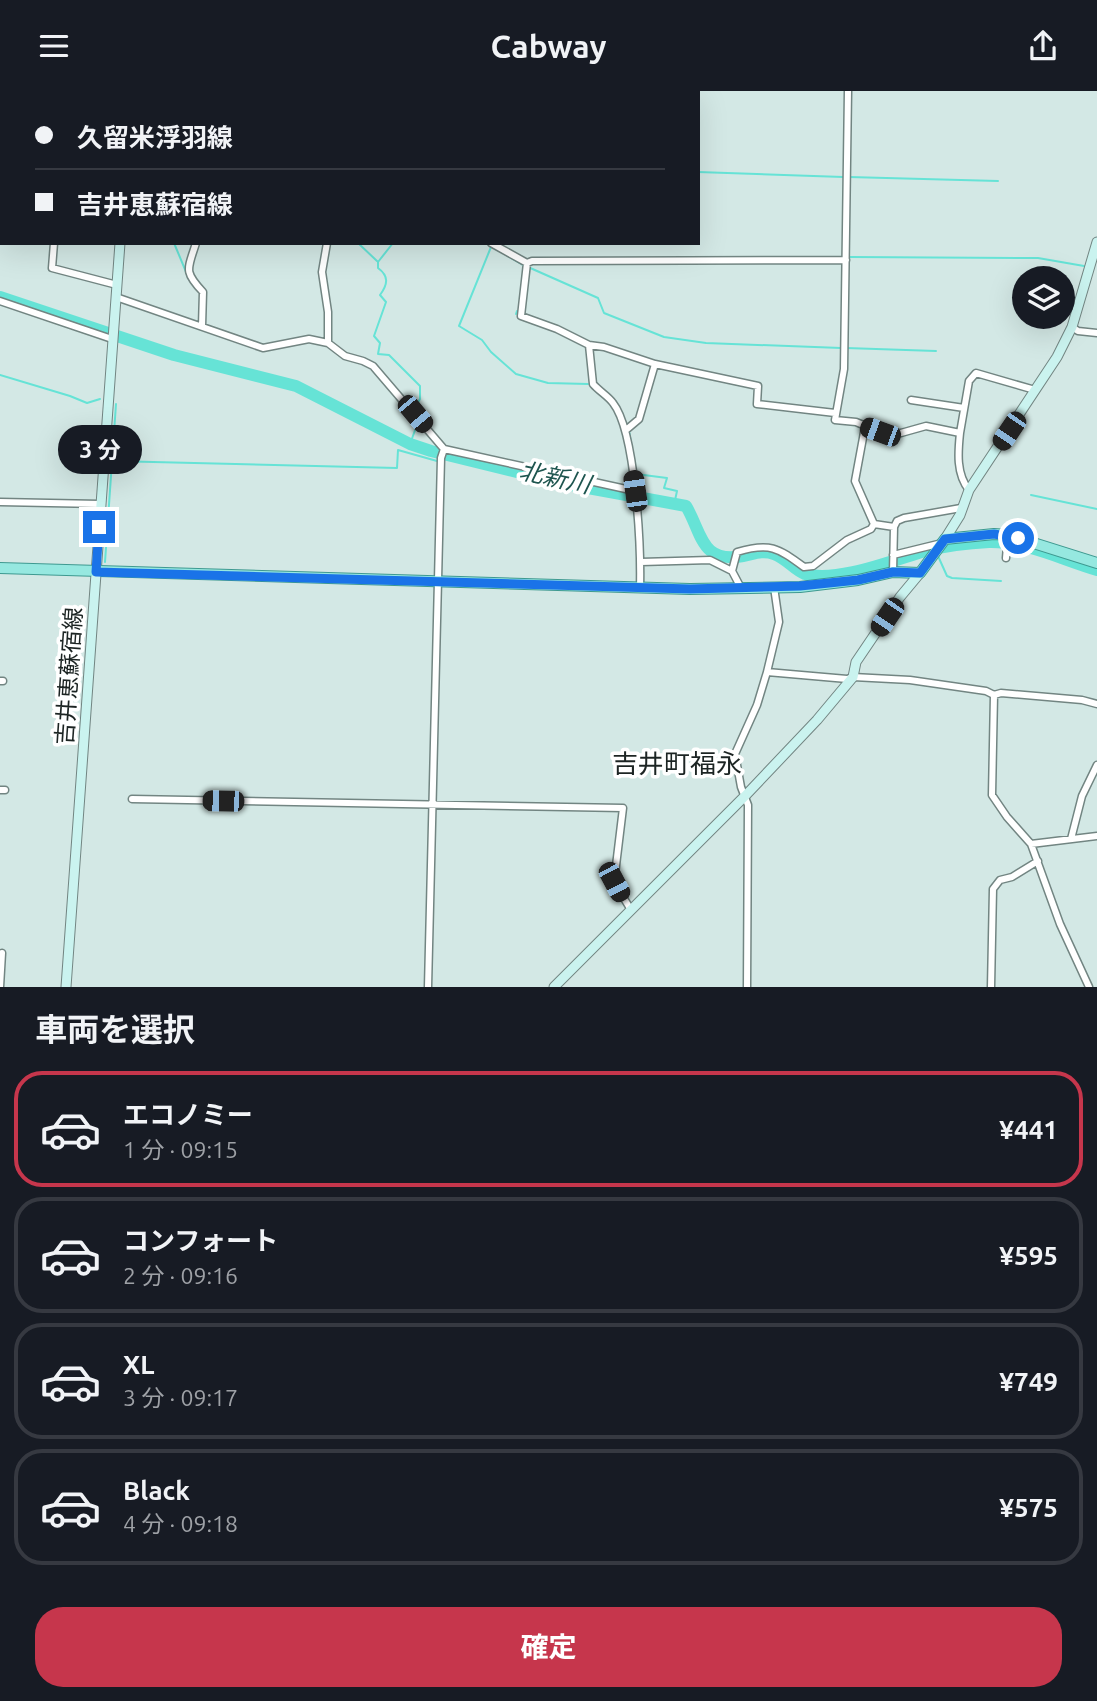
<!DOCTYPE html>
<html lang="ja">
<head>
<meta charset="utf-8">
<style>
	:root { --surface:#171b24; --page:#242831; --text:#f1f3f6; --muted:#9ea1a6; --line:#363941; --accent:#c6364c }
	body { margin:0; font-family:Ubuntu,"Noto Sans JP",sans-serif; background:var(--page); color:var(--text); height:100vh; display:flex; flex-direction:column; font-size:26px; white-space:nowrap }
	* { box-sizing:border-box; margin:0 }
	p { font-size:23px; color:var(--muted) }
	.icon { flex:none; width:38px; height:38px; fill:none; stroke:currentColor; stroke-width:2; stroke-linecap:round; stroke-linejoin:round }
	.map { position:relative; height:896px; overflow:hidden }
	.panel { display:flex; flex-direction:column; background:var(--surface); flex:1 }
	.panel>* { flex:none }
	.banner { position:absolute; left:0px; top:0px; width:700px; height:154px; box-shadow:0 7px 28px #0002; display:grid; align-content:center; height:154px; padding:0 35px; background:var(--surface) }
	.fabs { position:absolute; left:1012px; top:175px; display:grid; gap:14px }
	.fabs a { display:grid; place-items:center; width:63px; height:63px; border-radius:50%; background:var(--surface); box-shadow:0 7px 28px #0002; font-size:35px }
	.end { position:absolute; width:32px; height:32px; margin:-16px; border:9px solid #1a73e8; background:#fff; box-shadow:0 0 0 4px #fff }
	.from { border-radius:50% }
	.bubble { position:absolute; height:49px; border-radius:24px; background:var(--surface); box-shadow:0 7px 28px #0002; font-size:23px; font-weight:700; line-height:49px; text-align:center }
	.car { position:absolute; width:21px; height:42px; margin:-21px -10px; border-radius:9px; box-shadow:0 0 5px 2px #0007; background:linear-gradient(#222 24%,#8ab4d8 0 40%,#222 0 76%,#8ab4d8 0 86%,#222 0) }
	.banner b { display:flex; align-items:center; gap:24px; height:66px; font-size:26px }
	.banner b+b { border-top:2px solid var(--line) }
	.banner i { width:18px; height:18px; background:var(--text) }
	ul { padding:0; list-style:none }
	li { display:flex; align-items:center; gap:21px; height:116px; margin:0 14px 10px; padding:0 21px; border:4px solid var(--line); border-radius:28px }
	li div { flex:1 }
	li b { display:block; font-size:26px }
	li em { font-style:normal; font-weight:700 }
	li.current { border-color:var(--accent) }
	li>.icon { width:63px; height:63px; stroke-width:1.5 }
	h2 { padding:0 35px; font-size:32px; line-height:84px }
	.primary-button { display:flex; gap:14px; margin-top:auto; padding:14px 35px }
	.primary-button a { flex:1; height:80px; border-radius:28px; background:var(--accent); color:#fff; font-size:28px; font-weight:700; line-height:80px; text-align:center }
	header { display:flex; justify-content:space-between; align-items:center; height:91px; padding:0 35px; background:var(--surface); font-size:32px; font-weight:700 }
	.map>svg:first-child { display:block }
</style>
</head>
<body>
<header><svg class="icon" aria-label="menu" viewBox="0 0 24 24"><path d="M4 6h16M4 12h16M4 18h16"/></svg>Cabway<svg class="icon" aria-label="share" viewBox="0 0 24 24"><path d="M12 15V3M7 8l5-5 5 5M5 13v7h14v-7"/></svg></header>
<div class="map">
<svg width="1097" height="896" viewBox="0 0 1097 896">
	<rect width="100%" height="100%" fill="#d3e8e5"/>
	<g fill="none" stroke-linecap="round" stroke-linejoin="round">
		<!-- stream -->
		<path stroke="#66e3d6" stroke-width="2" d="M75,0L76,2
			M491,0V2
			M698,81L843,86
			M849,86L998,90
			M174,152L189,188
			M358,152L377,170
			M393,152L378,171V177C389,185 388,193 380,204L386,211L374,245L380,252L378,263L389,264L420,295V308L414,318L417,322
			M491,156L459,235L482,249L491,261L516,283L548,292L588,293
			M498,159L523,174
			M850,166L1038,167L1084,175
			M528,176L598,207L604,222L664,246L706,252L841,257
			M516,223L517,220
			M846,257L936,260
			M0,284L70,305L87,312L100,308
			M629,340L633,364
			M410,353L418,331
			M112,370L397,377L398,359L437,370
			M636,383L667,387L664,397L677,400L674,414
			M1031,404L1097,418
			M938,465L947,485L952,487L1001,490
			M105,471L116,313"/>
		<!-- river -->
		<path stroke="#66e3d6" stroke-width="12" d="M0,206L174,264L296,295L410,353L431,360L566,393L686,415C702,441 700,473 743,465C754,463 762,459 774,463C786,467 794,479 805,483C837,492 894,469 925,460C945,455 968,452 989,451C1025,450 1063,469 1097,479"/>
		<!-- street casing -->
		<g stroke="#728582" stroke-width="9">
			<path id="street" d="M848,0L844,278L835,329L856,331L880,341L891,343L901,342L926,335L960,342C958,361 956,383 969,399
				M313,2V0
				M530,2V0
				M0,91H2
				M54,152L52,177L117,194
				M196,152C188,178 183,180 203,201L202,235
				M327,152L322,181L328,221V252
				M491,152L527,172L532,170L846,169
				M527,172L521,225L557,238L589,254L593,293C599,300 608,305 613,312C636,341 641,458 640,497
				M116,206L263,257L309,248L328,252L345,265L363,270L373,275L444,358L635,400
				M0,210L112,248
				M1072,236L1078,240L1097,242
				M589,254L604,256L655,273L639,328L626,339
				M655,273L758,295L757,313L835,322
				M911,309L964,317
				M865,336L855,390L874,433
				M960,342L969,290L976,282L1035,299
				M0,411L100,413
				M874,433L894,436L897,430L904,427L961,417
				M893,464L942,452
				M1006,467L1008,444
				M641,471L710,469L732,480
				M893,481L894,436
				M741,497L732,480L737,461C770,451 778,457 804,476L813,475L847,449L871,438L874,433
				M767,581L779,531L774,496
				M0,590H3
				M994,604L992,704L1007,726L1031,753L1060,833L1089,896
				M0,699H5
				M132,708L623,717L614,791L631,819
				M1071,748L1082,705L1097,674
				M1031,753L1097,745
				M0,896L2,862
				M428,896L441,367L444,358
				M747,896L748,714L741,696L735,663L757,614L767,581L847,588L853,586L910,589L986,600L994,604L1001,602L1082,609L1097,613
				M991,896L993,798L1000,789L1012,786L1038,770"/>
		</g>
		<!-- secondary casing -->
		<g stroke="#728582" stroke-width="11">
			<path id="secondary" d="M131,2V0
				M945,448L960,424L969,399L1057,266L1072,236L1097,151
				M66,896L120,152
				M554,896L745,705L817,629L853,586L856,571L900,506L920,482"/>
		</g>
		<!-- primary casing -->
		<g stroke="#3e9990" stroke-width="12">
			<path id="primary" d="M0,477L690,498L800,496L858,489L893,481L920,482L945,448L994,443L1008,444L1097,472"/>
		</g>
		<!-- street -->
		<use href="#street" stroke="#fff" stroke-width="6"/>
		<!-- secondary -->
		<use href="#secondary" stroke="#caf3ef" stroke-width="9"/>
		<!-- primary -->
		<use href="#primary" stroke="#96e8e0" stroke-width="10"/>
	</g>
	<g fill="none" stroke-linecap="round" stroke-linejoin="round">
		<!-- route -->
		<path stroke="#1a73e8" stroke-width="9" d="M99,436L96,481L690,498L800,495L858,489L893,481L920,482L945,448L994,443L1018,447"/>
	</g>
	<g text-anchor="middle" stroke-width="7" stroke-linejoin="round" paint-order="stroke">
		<!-- street labels -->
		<g font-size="23" fill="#1c2423" stroke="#fff">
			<text transform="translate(69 585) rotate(-86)" y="8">吉井恵蘇宿線</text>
		</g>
		<!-- water labels -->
		<g font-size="24" font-style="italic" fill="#1e554f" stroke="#fff">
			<text transform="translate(555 387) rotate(12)" y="8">北新川</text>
		</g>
		<!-- quarter labels -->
		<g font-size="26" fill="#1c2423" stroke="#fff">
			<text x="677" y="682">吉井町福永</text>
		</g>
	</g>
</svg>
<div class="fabs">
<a><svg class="icon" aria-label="layers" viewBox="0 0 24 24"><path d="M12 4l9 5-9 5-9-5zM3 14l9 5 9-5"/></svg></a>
</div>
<i class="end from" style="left:1018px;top:447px"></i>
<i class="end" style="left:99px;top:436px"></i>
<div class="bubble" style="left:58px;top:334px;width:84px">3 分</div>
<i class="car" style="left:415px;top:323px;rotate:140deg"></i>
<i class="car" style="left:1009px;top:340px;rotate:214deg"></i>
<i class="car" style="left:880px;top:341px;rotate:290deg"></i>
<i class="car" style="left:635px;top:400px;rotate:352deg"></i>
<i class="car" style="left:887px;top:526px;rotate:214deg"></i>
<i class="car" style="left:223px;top:710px;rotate:271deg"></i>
<i class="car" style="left:614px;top:791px;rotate:152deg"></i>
<div class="banner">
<b><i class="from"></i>久留米浮羽線</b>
<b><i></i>吉井恵蘇宿線</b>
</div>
</div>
<section class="panel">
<h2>車両を選択</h2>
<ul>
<li class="current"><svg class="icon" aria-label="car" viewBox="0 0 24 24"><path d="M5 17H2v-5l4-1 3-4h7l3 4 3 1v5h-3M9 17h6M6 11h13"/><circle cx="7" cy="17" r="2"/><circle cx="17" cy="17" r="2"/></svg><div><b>エコノミー</b><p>1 分 · 09:15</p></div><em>¥441</em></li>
<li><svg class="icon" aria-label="car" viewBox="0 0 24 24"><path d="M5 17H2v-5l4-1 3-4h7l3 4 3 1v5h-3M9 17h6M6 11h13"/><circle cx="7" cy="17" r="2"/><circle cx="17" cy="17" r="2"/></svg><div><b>コンフォート</b><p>2 分 · 09:16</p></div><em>¥595</em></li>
<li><svg class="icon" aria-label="car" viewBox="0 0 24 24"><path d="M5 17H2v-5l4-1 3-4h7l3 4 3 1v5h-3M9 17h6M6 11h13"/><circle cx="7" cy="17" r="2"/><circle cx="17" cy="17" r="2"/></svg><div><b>XL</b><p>3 分 · 09:17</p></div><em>¥749</em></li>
<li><svg class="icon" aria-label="car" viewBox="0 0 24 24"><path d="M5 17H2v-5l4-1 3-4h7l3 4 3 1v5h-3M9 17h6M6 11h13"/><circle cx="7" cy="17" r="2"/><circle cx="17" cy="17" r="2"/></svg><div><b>Black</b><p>4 分 · 09:18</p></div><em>¥575</em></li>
</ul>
<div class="primary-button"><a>確定</a></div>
</section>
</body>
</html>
